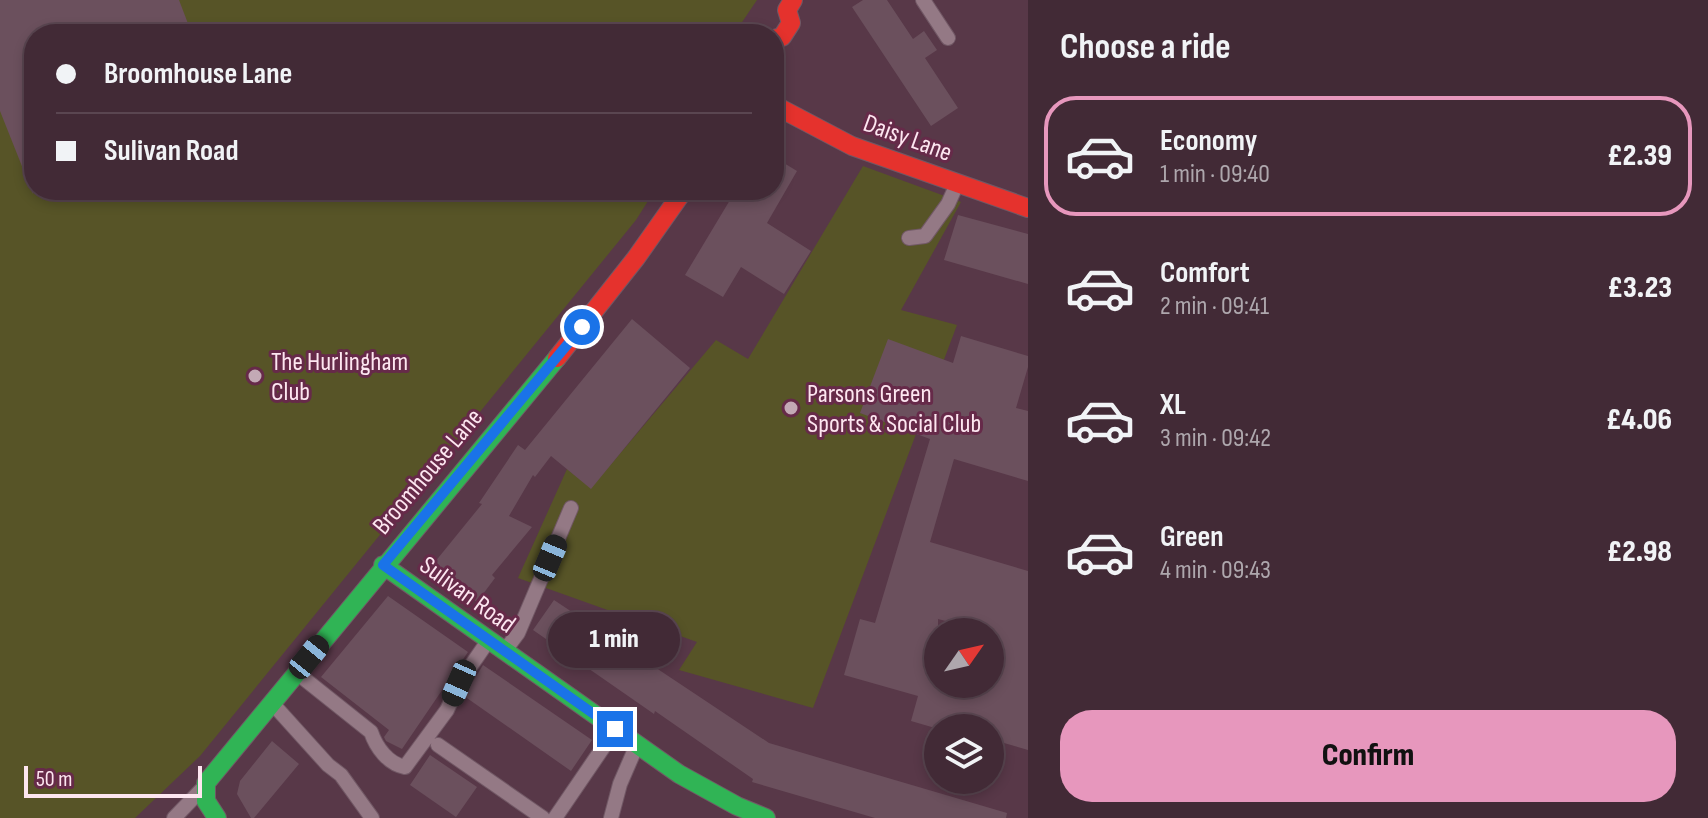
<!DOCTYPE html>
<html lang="en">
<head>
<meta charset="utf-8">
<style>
	:root { --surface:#422a36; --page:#4c3642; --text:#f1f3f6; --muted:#aea7ad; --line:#5a4651; --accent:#e797bd }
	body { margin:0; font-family:"Sofia Sans Condensed",sans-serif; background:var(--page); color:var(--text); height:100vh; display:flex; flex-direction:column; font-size:30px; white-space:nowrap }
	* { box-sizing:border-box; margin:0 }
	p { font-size:26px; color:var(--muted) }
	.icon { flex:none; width:44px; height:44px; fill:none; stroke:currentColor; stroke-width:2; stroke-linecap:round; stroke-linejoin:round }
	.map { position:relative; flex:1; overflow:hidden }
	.details { display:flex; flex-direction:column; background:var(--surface); width:680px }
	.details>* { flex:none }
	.hud { position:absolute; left:24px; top:24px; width:760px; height:176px; border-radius:32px; box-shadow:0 4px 12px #0003,0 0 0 2px var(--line); display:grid; align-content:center; height:176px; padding:0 32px; background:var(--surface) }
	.needle { width:52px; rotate:56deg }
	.buttons { position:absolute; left:924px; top:618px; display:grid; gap:16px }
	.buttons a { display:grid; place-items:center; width:80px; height:80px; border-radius:50%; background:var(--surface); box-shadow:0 4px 12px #0003,0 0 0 2px var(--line); font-size:40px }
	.scale { position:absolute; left:24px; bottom:20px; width:178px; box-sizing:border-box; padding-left:8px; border:4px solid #fde6f0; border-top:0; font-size:22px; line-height:28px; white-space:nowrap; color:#fde6f0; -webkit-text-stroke:6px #662a49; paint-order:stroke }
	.end { position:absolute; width:36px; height:36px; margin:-18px; border:10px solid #1a73e8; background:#fff; box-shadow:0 0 0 4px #fff }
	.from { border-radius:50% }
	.bubble { position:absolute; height:56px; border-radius:28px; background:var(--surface); box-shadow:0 4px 12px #0003,0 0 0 2px var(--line); font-size:26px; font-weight:800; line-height:56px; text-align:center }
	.car { position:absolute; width:24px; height:48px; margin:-24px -12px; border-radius:10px; box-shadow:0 0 6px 2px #0007; background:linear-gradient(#222 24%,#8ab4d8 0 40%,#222 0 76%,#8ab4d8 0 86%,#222 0) }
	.hud b { display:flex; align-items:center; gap:28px; height:76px; font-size:30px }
	.hud b+b { border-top:2px solid var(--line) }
	.hud i { width:20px; height:20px; background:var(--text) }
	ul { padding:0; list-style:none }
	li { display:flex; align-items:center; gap:24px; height:120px; margin:0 16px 12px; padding:0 16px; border:4px solid transparent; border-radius:32px }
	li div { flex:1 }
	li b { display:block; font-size:30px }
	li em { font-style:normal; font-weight:800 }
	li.current { border-color:var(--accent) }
	li>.icon { width:72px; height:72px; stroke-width:1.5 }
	h2 { padding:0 32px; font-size:36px; line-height:96px }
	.primary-button { display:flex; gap:16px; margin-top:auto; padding:16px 32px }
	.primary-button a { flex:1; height:92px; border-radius:32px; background:var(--accent); color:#111; font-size:32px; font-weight:800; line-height:92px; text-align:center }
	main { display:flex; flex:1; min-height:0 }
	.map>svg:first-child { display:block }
</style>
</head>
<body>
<main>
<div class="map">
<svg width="1028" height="818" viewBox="0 0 1028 818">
	<rect width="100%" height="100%" fill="#583848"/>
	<!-- green -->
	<path fill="#575427" d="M0,0H757L734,34H34V190H655L636,220L200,756L135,818H0Z
		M863,166L961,202L901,310L957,325L813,708L679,670L697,642L518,578L567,469L591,488L716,340L748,359Z"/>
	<!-- building -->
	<path fill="#6b505d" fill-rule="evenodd" d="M0,0H179L192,34H34L33,194L0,111Z
		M863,0H887L913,39L924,31L937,50L925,58L958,108L931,126L852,7Z
		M774,157L797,171L767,223L811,251L784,294L741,267L723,297L685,275L736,190H774Z
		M958,215L1028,234V284L944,260Z
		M632,319L690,368L591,489L551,456L535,477L533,475L509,516L532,527L492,575L495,578L477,602L430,568L482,504L479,503L518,445L525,450Z
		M961,336L1028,356V367L1016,408L1028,411V481L954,459L930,542L1028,571V750L990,739V728H935L911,721L918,696L844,675L860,619L875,623L930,439L860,413L888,339L953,363ZM938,619L990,632V684H938Z
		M388,596L468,652L402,749L386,741L384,737L389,730L321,677Z
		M554,600L769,743L1007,813L1006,818H875L752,782L753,779L655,711L654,714L533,630Z
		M483,665L592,740L571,771L464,696Z
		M272,741L299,764L254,818H251L237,794L240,781Z
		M430,755L477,787L456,817L410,785Z"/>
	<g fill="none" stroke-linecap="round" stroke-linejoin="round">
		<!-- lane casing -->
		<g stroke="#715865" stroke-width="16">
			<path id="lane" d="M923,0L948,38
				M909,238L925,236L948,204L957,184
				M506,649L518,633L571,508
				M297,673L371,732C376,747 388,764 405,767L447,710L459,683L488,641
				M272,703L328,765L341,775L372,818
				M438,745L543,818
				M174,818L201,790
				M555,818L615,730
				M611,818L620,784L636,747"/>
		</g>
		<!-- fast casing -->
		<g stroke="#715865" stroke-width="20">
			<path id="fast" d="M383,565L679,774L737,806L766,818
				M217,818L206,801V783L557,358"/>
		</g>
		<!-- jam casing -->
		<g stroke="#715865" stroke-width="20">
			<path id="jam" d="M774,39L782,37L791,23L787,10L793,0
				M774,105L852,146L1028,208
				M557,358L636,258L684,190"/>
		</g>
		<!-- lane -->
		<use href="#lane" stroke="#947985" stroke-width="14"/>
		<!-- fast -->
		<use href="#fast" stroke="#30b455" stroke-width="18"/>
		<!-- jam -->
		<use href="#jam" stroke="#e5322d" stroke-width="18"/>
	</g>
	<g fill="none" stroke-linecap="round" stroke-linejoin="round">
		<!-- route -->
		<path stroke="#1a73e8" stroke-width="10" d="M582,327L383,565L615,729"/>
	</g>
	<!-- markers -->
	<g fill="#c3a9b5" stroke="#662a49" stroke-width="3">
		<circle cx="255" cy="376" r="8"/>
		<circle cx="791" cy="408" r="8"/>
	</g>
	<g text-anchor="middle" stroke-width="6" stroke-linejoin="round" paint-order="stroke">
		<!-- street labels -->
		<g font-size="26" fill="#fde6f0" stroke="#662a49">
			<text transform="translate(908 137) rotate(20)" y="9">Daisy Lane</text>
			<text transform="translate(427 471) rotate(-50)" y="9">Broomhouse Lane</text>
			<text transform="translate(468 594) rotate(36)" y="9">Sulivan Road</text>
		</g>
		<!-- poi labels -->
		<g font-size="26" fill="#fde6f0" stroke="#662a49" text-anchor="start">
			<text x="271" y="370">The Hurlingham<tspan x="271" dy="30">Club</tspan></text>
			<text x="807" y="402">Parsons Green<tspan x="807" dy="30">Sports &amp; Social Club</tspan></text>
		</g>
	</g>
</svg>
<div class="buttons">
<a><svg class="needle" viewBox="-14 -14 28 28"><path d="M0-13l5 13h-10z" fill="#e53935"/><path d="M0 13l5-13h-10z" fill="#aea7ad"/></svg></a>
<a><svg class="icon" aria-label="layers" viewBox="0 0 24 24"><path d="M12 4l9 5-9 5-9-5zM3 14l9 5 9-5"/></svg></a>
</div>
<div class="scale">50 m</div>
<i class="end from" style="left:582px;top:327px"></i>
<i class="end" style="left:615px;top:729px"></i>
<div class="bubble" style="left:548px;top:612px;width:132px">1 min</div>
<i class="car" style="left:550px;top:558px;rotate:23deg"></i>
<i class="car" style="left:309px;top:657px;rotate:39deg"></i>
<i class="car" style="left:459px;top:683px;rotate:204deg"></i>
<div class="hud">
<b><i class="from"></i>Broomhouse Lane</b>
<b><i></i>Sulivan Road</b>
</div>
</div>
<section class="details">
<h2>Choose a ride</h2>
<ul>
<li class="current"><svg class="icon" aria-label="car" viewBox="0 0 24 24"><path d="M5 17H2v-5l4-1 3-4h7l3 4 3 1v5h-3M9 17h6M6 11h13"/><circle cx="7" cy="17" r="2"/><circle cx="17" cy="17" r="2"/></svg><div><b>Economy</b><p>1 min · 09:40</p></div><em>£2.39</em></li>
<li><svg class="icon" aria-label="car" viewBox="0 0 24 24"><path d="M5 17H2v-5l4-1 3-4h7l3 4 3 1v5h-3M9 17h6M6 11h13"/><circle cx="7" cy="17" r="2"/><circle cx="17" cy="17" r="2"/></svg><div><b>Comfort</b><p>2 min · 09:41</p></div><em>£3.23</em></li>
<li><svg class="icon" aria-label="car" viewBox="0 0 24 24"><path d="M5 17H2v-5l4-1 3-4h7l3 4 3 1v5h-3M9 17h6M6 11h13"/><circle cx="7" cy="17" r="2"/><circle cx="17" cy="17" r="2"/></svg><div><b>XL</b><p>3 min · 09:42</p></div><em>£4.06</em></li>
<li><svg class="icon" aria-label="car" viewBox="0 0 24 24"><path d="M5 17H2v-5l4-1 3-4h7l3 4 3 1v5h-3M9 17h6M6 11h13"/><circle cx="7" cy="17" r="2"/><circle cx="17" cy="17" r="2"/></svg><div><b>Green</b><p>4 min · 09:43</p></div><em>£2.98</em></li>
</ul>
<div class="primary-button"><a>Confirm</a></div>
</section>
</main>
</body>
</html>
